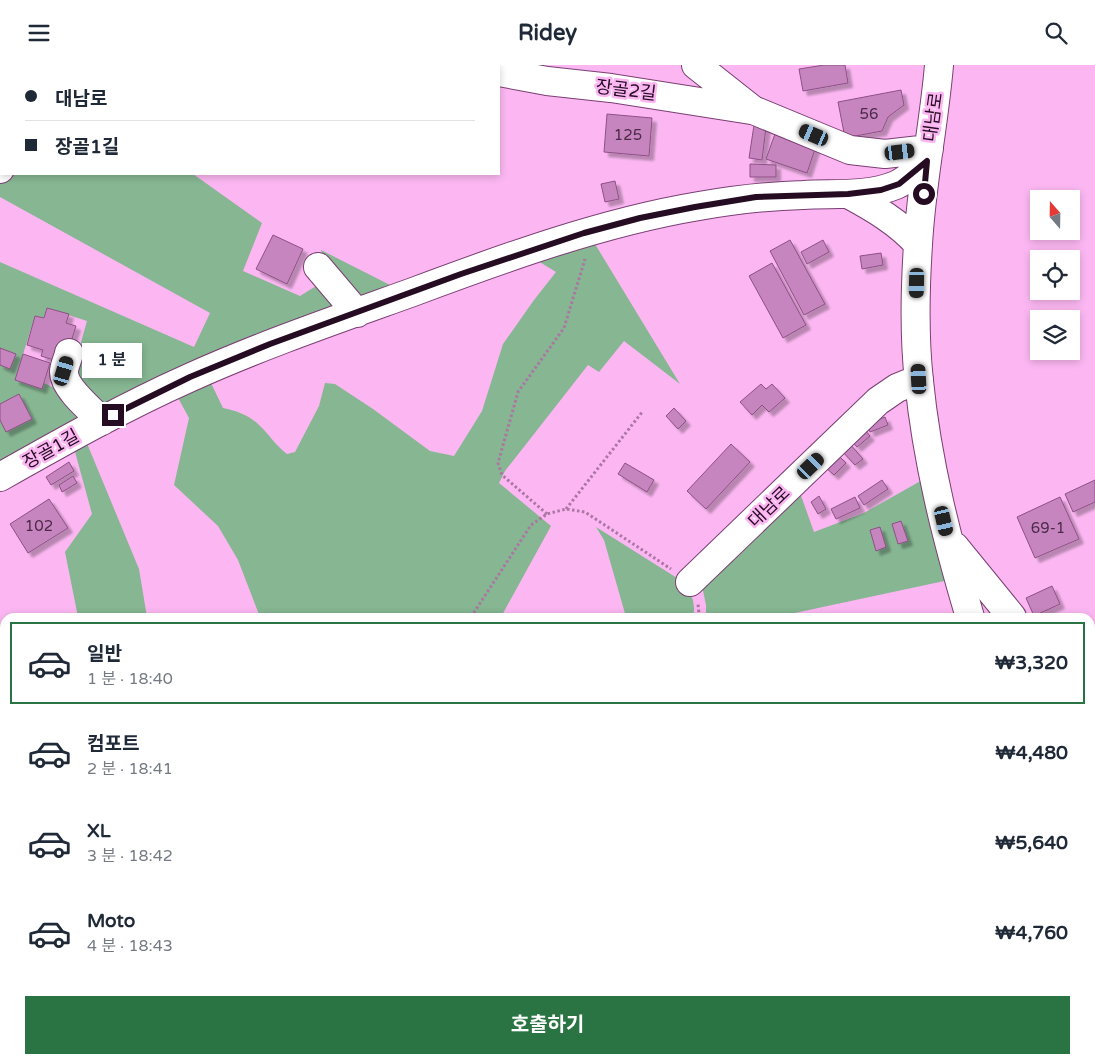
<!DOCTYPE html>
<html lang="ko">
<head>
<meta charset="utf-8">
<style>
	:root { --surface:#fff; --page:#f6f6f7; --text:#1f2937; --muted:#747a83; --line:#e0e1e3; --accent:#297442 }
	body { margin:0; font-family:"Varela Round","Noto Sans KR",sans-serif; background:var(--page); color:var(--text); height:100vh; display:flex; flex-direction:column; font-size:19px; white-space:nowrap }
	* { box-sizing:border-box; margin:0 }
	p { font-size:16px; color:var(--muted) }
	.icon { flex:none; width:28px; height:28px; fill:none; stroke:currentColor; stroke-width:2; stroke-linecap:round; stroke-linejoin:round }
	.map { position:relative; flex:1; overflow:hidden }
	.sheet { position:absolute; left:0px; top:548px; width:1095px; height:451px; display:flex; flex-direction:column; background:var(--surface); border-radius:15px 15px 0 0; box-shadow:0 2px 8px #0003 }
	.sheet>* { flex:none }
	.banner { position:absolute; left:0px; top:0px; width:500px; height:110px; box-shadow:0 2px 8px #0003; display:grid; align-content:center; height:110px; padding:0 25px; background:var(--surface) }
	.needle { width:32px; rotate:340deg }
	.buttons { position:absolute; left:1030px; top:125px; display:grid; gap:10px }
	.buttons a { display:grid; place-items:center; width:50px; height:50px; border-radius:0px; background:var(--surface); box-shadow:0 2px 8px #0003; font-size:25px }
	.end { position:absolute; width:22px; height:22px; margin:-11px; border:6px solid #250c22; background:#fff; box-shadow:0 0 0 2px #fff }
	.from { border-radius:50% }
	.bubble { position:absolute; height:35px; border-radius:0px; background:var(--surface); box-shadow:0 2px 8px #0003; font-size:16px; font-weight:700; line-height:35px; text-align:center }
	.car { position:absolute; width:15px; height:30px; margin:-15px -8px; border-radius:6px; box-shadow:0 0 4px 1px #0007; background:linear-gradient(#222 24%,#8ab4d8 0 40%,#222 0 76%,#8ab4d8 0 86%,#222 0) }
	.banner b { display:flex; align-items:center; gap:18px; height:48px; font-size:19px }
	.banner b+b { border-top:1px solid var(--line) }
	.banner i { width:12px; height:12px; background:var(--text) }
	ul { padding:9px 0 0; list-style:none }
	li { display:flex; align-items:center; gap:15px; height:82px; margin:0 10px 8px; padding:0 15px; border:2px solid transparent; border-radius:0px }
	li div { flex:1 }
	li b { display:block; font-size:19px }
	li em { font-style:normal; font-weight:700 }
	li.selected { border-color:var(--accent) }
	li>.icon { width:45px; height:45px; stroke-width:1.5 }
	.action { display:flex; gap:10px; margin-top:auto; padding:10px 25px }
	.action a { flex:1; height:58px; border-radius:0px; background:var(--accent); color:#fff; font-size:20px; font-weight:700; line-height:58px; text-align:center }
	header { display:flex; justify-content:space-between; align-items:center; height:65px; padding:0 25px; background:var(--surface); font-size:22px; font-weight:700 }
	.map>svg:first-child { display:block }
</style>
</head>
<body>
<header><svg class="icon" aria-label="menu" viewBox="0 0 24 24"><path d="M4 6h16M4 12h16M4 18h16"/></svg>Ridey<svg class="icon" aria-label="search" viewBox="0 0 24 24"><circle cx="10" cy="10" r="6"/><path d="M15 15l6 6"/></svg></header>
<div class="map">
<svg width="1095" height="998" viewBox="0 0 1095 998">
	<defs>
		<filter id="shadow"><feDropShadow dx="4.5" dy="4.5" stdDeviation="1" flood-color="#0004"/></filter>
	</defs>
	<rect width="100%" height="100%" fill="#fcb7f2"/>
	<!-- green -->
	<path fill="#86b692" d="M2,109H193L262,158L243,206L300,231L321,218L344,241L201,292L141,321L100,342L80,320L75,298L87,256L47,243L44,253L35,251L15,315L41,324L44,318L59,325L82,351L0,398V197L194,282L210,248L0,132V110Z
		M595,179L680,319L624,276L599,307L588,300L505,406L499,418L551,461L501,552H260L238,495L218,461L174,420L189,353L177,331L210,316L223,343C237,346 249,350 259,360C269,369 276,381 287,389L295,387L319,341L325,318L335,319L373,344L430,386L454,391L482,346L503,279L534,235L556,207L538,196Z
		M321,185L394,222L358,235L325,198Z
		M86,376L139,504L147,552H78L65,487L92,449L74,383Z
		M924,414L949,515L776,552H706V540L702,521L799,425L814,467L864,448Z
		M596,462L685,518C692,530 696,539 693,552H626L604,475Z
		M0,623H5V806L0,794Z
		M5,843V887L0,889V846Z
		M0,911L5,921V994H39L41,998H0Z
		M1090,975L1095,976V998H930L936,994H1090Z
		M103,994H151L154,998H107Z"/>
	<!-- building -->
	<path fill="#c685be" stroke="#8d5085" filter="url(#shadow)" d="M124,0H143L145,1H123Z
		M269,0H301L268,1Z
		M824,0H845L848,18L803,26L799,4Z
		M901,25L904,40L888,52L882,66L845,73L838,37Z
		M607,49L652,53L649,91L604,87Z
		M754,60L766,62L762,95L749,93Z
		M776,66L816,81L807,108L766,94Z
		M750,99L776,100V112H750Z
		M615,116L619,134L605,137L601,119Z
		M273,170L303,184L287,219L256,204Z
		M790,175L825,239L804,250L770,186Z
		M823,175L829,187L807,199L801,187Z
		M881,188L883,200L862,204L860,191Z
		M772,198L806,260L783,273L749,211Z
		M47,243L69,249L66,258L76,261L70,280L60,277L54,295L41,291L43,285L27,280L35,251L44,253Z
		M0,283L16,289L10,304L0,300Z
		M23,289L50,298L42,324L15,315Z
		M761,319L766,324L772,319L785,333L769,347L762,340L752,350L740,337Z
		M19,329L32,354L6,367L0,355V339Z
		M674,343L686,356L678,364L666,351Z
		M885,352L888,360L870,367L867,359Z
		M863,363L870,371L857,382L850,374Z
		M731,379L750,397L706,444L687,426Z
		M850,379L863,394L855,400L841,385Z
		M838,390L846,398L834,410L826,403Z
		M69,397L74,406L51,420L46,412Z
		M625,398L654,415L647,427L618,409Z
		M73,411L77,418L62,427L59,420Z
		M882,415L888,424L864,440L858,431Z
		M1095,415V437L1073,447L1065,429Z
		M819,431L826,444L818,449L811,437Z
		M855,432L860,443L836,454L831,444Z
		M1060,432L1079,474L1035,493L1017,452Z
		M49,434L68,463L28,488L10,459Z
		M901,456L908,476L898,479L892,459Z
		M880,462L886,482L876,486L870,465Z
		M1052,521L1060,539L1034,551L1026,533Z
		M1095,578V617L1090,621V582Z
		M1095,623V643L1090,637V627Z
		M333,994H355L352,998H330Z
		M430,994H451L458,998H431L429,996Z
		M551,994H564L562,998Z"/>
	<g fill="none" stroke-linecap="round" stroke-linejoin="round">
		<!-- minor casing -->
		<g stroke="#7a3f73" stroke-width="30">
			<path id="minor" d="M473,0L478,1
				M696,0L753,45L850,85L885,89L929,84
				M939,0C934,60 921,120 918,180C915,225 914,271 919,316C927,397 947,475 970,552
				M108,1L109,0
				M499,7L547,16L611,23L751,45
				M0,104L1,102
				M848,129C874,143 898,157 918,179
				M318,202L357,248
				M69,288C68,294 64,301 64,307C64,323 91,345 102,356
				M0,412C62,377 124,342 189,313C262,280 338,254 413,227C504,193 603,157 699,141C733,135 767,131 803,130C833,128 867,132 896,120C908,115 918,104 927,96
				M955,482L1012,552
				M690,517L878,336L897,323L919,314
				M1090,649L1095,656
				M1090,901L1095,912
				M1090,971L1095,973
				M475,994L483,998
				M924,998L929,994"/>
		</g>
		<!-- path -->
		<path stroke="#ab76a4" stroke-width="3" stroke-dasharray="2.5 2.5" stroke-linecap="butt" d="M566,444L643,346
			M547,449L502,410L498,398L518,327L564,263L585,194
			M471,552L531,460L547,449L566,444L585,447L671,504
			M698,552L699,549L698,539
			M87,998L95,994L98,998
			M314,998L316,994"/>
		<!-- minor -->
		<use href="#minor" stroke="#fff" stroke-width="28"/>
	</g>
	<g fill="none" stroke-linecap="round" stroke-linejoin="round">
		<!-- route -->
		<path stroke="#250c22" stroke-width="6" d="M113,350L190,312L270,279L461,209L584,168L640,153L695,142L756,132L848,129L881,125L899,119L927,96L924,129"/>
	</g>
	<g text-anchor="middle" stroke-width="5" stroke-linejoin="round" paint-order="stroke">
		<!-- number labels -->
		<g font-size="15" fill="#4d2a49">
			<text x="869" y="54">56</text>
			<text x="628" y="75">125</text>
			<text x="39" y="466">102</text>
			<text x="1048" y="468">69-1</text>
		</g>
		<!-- street labels -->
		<g font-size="18" fill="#250c22" stroke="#fcb7f2">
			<text transform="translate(626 25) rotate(7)" y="6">장골2길</text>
			<text transform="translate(933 52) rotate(-82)" y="6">대남로</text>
			<text transform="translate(51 384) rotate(-29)" y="6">장골1길</text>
			<text transform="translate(769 442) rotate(-44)" y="6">대남로</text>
		</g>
	</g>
</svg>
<div class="buttons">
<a><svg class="needle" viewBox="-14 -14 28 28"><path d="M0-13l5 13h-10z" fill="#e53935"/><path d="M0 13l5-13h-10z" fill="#747a83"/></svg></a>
<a><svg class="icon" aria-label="locate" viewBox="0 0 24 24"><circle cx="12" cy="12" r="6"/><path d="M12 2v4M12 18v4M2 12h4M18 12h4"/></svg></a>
<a><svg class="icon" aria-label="layers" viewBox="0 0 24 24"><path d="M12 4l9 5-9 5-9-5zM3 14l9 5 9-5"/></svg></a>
</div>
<i class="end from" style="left:924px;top:129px"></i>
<i class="end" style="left:113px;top:350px"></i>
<div class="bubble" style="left:82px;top:278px;width:60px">1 분</div>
<i class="car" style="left:814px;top:70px;rotate:293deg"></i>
<i class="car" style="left:900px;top:87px;rotate:83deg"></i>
<i class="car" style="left:917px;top:218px;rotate:181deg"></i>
<i class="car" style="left:64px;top:306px;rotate:17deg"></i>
<i class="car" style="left:919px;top:314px;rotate:357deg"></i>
<i class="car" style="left:811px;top:401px;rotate:46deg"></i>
<i class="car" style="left:944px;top:456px;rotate:167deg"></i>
<div class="banner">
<b><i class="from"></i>대남로</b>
<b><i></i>장골1길</b>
</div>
<section class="sheet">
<ul>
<li class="selected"><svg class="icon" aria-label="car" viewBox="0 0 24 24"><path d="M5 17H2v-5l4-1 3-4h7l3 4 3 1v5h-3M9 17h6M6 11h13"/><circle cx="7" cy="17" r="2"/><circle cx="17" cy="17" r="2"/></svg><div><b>일반</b><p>1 분 · 18:40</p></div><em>₩3,320</em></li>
<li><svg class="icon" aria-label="car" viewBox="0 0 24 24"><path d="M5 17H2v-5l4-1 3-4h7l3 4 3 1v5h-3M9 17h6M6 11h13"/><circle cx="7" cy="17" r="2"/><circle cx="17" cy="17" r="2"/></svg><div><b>컴포트</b><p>2 분 · 18:41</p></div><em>₩4,480</em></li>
<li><svg class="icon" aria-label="car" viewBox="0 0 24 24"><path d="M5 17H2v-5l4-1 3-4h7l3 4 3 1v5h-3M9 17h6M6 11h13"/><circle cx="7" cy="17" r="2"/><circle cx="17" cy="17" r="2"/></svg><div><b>XL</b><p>3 분 · 18:42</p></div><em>₩5,640</em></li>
<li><svg class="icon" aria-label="car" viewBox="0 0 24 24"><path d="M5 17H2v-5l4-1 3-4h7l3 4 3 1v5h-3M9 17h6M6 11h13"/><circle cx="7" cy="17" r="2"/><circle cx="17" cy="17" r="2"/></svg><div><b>Moto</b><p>4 분 · 18:43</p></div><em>₩4,760</em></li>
</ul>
<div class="action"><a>호출하기</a></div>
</section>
</div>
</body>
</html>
